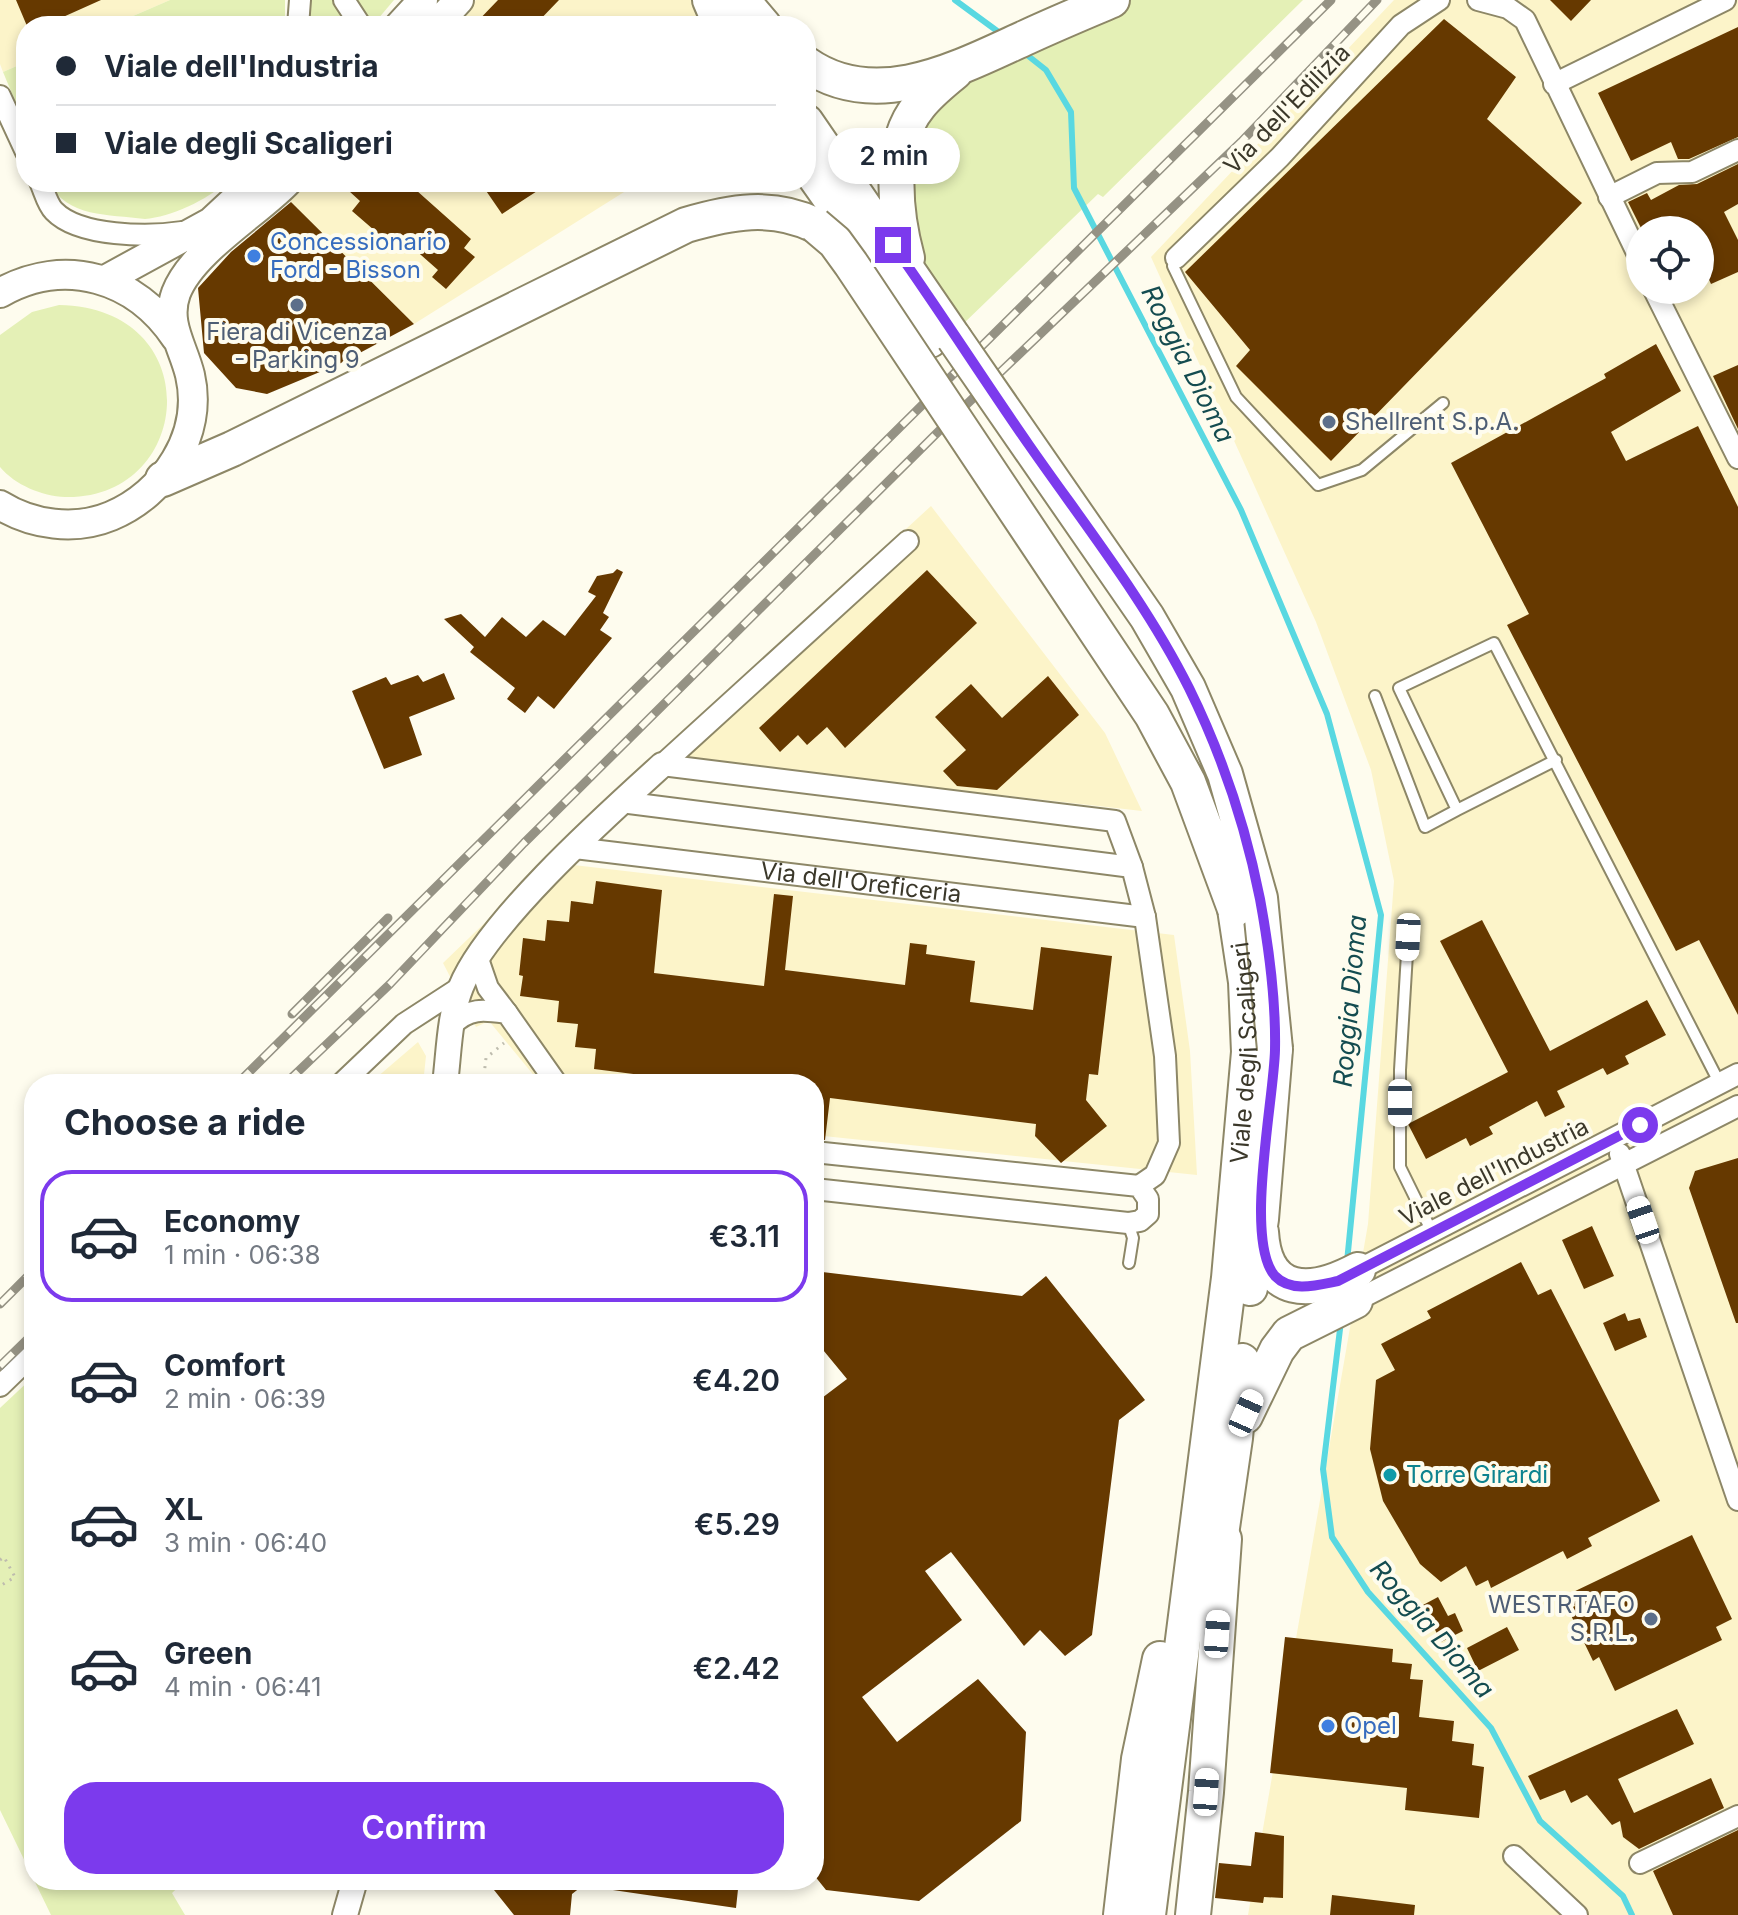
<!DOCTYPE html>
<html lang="en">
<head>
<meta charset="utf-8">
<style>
	:root { --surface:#fff; --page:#f6f6f7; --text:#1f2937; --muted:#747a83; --line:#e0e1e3; --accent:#7c3aed }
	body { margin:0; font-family:Inter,sans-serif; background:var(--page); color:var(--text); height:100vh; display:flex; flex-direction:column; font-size:30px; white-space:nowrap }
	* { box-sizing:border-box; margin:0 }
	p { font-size:26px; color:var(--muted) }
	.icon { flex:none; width:44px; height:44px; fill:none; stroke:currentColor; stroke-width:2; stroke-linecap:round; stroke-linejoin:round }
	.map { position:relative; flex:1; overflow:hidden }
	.side { position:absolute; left:24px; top:1074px; width:800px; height:816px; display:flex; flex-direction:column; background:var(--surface); border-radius:32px; box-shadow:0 4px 12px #0003 }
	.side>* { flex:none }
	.top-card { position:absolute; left:16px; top:16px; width:800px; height:176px; border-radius:32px; box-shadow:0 4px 12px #0003; display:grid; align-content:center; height:176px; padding:0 40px; background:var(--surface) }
	.tools { position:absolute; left:1626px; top:216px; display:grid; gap:16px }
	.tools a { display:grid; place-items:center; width:88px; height:88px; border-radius:50%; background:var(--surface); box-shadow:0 4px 12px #0003; font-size:40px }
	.end { position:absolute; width:36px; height:36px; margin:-18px; border:10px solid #7c3aed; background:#fff; box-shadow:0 0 0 4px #fff }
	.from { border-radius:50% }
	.bubble { position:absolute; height:56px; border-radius:28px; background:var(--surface); box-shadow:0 4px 12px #0003; font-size:26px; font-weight:600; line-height:56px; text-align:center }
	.car { position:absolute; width:24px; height:48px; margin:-24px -12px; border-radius:10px; box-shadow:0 0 6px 2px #0007; background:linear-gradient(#fff 24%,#345 0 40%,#fff 0 76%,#345 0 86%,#fff 0) }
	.top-card b { display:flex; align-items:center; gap:28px; height:76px; font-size:30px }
	.top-card b+b { border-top:2px solid var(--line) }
	.top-card i { width:20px; height:20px; background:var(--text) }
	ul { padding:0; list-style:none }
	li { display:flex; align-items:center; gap:24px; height:132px; margin:0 16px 12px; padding:0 24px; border:4px solid transparent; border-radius:32px }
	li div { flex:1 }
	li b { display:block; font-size:30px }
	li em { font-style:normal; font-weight:600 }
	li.on { border-color:var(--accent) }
	li>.icon { width:72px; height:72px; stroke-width:1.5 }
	h2 { padding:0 40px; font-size:36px; line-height:96px }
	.primary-button { display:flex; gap:16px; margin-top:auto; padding:16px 40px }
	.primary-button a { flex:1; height:92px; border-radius:32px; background:var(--accent); color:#fff; font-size:32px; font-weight:600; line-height:92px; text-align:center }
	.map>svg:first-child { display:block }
</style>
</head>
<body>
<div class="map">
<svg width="1738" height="1915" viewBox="0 0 1738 1915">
	<rect width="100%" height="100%" fill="#fefcee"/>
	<!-- built -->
	<path fill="#fcf4c9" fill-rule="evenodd" d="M0,0H170L110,26H26V62L3,72L0,64Z
		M476,0H691L700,26H451Z
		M1394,0H1738V1915H1248L1368,1224L1394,881L1371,770L1316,622L1151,257ZM1640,230H1700V290H1640Z
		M299,182H640L414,324L285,196Z
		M931,506L1105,733L1142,811L659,756Z
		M548,862L1174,935L1190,1051L1197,1175L814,1135V1084H541L489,1021L476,1027L443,963Z
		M418,1042L426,1056L423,1084H369Z"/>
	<!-- green -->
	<path fill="#e4f0b6" d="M170,0H285V26H110Z
		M307,0H335L351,26H305Z
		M352,0H394L372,26H368Z
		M1126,0H1303L1103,197L1098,194L961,326L918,263L898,179L946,85Z
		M26,62V127L3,72Z
		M48,182H226C208,200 170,217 145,219C108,214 68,218 48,182Z
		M59,305C210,308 194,500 65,497C42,496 15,485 0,467V335L32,312Z
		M34,1376V1880L0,1810V1408Z
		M34,1880H186L172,1893L185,1915H51Z"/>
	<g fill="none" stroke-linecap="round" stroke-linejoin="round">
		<!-- stream -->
		<path stroke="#59d8e1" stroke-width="6" d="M955,0L1004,36
			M1022,51L1046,70L1071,112L1074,188L1241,510L1327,714L1381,915L1347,1262
			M1341,1321L1323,1469L1332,1537L1368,1592L1491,1728L1540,1821L1623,1896L1632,1915"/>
	</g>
	<!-- building -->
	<path fill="#663900" d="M16,0H101L43,26H27Z
		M498,0H559L534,26H473Z
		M1550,0H1591L1571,21Z
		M1444,19L1516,77L1487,119L1582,203L1331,461L1236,366L1250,350L1185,272Z
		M1738,27V137L1689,159H1678L1671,142L1631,161L1598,93Z
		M1738,164V204L1724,212L1738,240V272L1711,284L1706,273L1700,276V230H1642L1628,202L1647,193L1651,200L1679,185L1697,184Z
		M339,182H407L471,239L464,248L475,257L446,289L432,277L438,270L404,240L396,249L352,211L360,201Z
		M480,182H551L502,214Z
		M291,202L414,324L339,364L267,394L236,388L204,353L198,288L231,252Z
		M1656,344L1681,391L1611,432L1626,461L1698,426L1738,507V1015L1699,940L1676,951L1507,625L1529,614L1451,463L1606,378L1604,374Z
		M1738,365V429L1713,376Z
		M617,569L623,572L603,613L609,617L600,630L612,638L554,709L538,696L525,713L507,699L515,688L470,652L474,647L444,619L461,614L485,637L502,617L526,637L543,620L565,636L596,596L588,592L597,576L613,573Z
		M927,570L977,623L845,748L827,727L807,745L798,735L780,752L759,728Z
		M444,673L455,699L409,717L422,755L384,769L352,691L386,677L391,685L418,675L423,682Z
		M1048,676L1079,715L997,790L957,786L943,771L966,750L935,717L971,684L1002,718Z
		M596,881L662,890L654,973L764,986L774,894L793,896L785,970L905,985L910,943L927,945L926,954L975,961L970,1002L1033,1010L1041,947L1112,956L1098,1075L1089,1074L1086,1100L1107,1126L1061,1163L1035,1136L1036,1124L830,1098L825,1140L814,1139V1084H712L594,1069L596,1049L575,1047L578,1024L557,1022L559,1001L520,996L523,976L519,975L523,938L545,941L547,920L569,922L571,901L593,904Z
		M1482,920L1550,1051L1647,1000L1666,1035L1625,1056L1629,1064L1607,1075L1603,1068L1557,1091L1565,1107L1545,1117L1537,1101L1489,1127L1493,1134L1470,1146L1466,1138L1426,1159L1408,1124L1508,1072L1440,941Z
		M1738,1158V1323H1736L1689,1188L1695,1171Z
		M1592,1226L1614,1276L1584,1289L1562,1240Z
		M1521,1262L1538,1295L1551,1289L1660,1501L1588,1538L1592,1546L1567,1559L1563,1551L1491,1588L1488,1580L1476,1586L1466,1566L1441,1582L1420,1564L1383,1501L1370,1449L1376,1380L1395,1370L1381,1344L1431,1318L1427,1311Z
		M814,1271L1022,1296L1046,1276L1145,1400L1119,1420L1092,1635L1065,1656L1040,1630L1024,1646L951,1552L925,1571L962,1620L862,1697L897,1742L978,1679L1026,1732L1021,1821L919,1901L826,1890L814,1875V1404L847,1379L814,1339Z
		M1625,1313L1628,1321L1640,1318L1647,1337L1615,1351L1603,1323Z
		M1692,1535L1732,1619L1716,1627L1722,1640L1615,1691L1599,1657L1593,1661L1568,1609L1575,1606L1569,1594Z
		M1438,1597L1448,1616L1455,1613L1463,1631L1441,1642L1423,1605Z
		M1507,1627L1519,1650L1478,1671L1467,1648Z
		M1285,1637L1393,1649L1392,1662L1412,1664L1410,1679L1423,1680L1419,1717L1454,1721L1452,1741L1474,1744L1472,1765L1484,1767L1479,1818L1405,1810L1407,1788L1270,1773Z
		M1677,1709L1694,1744L1618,1779L1634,1813L1711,1778L1724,1808L1639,1849L1623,1837L1620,1821L1612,1825L1587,1795L1571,1803L1565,1790L1540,1800L1528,1776Z
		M1738,1830V1915H1673L1653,1871Z
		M1255,1832L1284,1836L1283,1898L1264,1897L1263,1903L1215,1898L1219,1863L1251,1866Z
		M486,1880H590L572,1894L570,1915H514Z
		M607,1880H739L736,1908L606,1889Z
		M1332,1895L1415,1905L1414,1915H1330Z"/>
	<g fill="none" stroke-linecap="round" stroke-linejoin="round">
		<!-- service casing -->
		<g stroke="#8d8767" stroke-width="14">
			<path id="service" d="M1176,258L1173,266L1236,397L1318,485L1362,470L1443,403
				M1375,696L1425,827L1457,810
				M1556,760L1457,810L1399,688L1494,643L1720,1084
				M1408,937L1400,1070V1167L1432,1232
				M1128,1223L1133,1238L1129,1263"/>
		</g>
		<!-- minor casing -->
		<g stroke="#8d8767" stroke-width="24">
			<g id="minor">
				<path d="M344,0L361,26"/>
				<path d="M1478,0L1508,8L1525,20L1640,259"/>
				<path d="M298,26L300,0"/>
				<path d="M1554,84L1725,0"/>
				<path d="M0,96L26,152"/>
				<path d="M40,182C44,190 47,204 54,211C79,237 149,237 182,232"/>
				<path d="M1609,197L1657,173L1692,172L1738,150"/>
				<path d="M1176,258L1280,157L1401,25L1439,0"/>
				<path d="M1654,290L1738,458"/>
				<path d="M662,765L1115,821L1132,867"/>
				<path d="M662,765L908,541"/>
				<path d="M621,802L1132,867L1145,917L1165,1056L1169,1143L1155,1175L1139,1186"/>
				<path id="s1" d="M575,848L1145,917"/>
				<path d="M478,959L488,988L507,1013"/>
				<path d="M452,1025C469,1007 485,1010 507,1013L557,1084"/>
				<path d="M341,1084L404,1024L461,987"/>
				<path d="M814,1152L1139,1186L1148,1199V1214L1140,1221L1128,1223L814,1189"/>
				<path d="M1620,1154L1738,1500"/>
				<path d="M1358,1270L1738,1074"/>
				<path d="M1355,1301L1738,1106"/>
				<path d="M0,1386L34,1353"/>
				<path d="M1514,1856L1577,1915"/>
				<path d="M1640,1863L1738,1816"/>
			</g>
		</g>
		<!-- tertiary casing -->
		<g stroke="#8d8767" stroke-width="28">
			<path id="tertiary" d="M445,1084C449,1053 449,1017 461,987C487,922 608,814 662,765
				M345,1915L355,1880"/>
		</g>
		<!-- secondary casing -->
		<g stroke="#8d8767" stroke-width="32">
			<path id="secondary" d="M399,26L423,0
				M435,26L459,0
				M105,280L211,222L254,182
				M0,293C65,256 136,278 176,338
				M0,505C32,525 75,531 111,516C164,494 204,435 190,375C183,346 165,323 176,293C192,251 256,214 287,182"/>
		</g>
		<!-- trunk casing -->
		<g stroke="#8d8767" stroke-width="38">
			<g id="trunk">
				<path d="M710,0L721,26"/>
				<path d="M742,0L764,26"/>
				<path d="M806,64C876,113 959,68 1027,37C1055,24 1084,12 1112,0"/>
				<path d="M806,122L954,338"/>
				<path d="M806,164L930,340"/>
				<path d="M907,258C895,214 887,145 919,106C929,93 942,83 955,72"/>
				<path d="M163,479L232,449L686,225C730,212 772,204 815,225"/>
				<path d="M1261,1232C1265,1297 1311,1295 1358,1270"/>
				<path d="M1250,1288L1261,1219L1275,1049"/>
				<path d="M1245,1416L1277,1350L1289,1334L1355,1301"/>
				<path d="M1217,1562L1235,1438L1242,1361"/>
				<path d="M1121,1915L1139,1759L1160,1659"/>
				<path id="s2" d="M1148,1915L1229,1278L1249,1052L1246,982L1235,909"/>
				<path d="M1193,1915L1206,1792L1224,1539"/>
			</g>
		</g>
		<!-- path -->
		<path stroke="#bebcae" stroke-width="3" stroke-dasharray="2 6" stroke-linecap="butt" d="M483,1084L486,1058L504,1043
			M0,1560L4,1557L15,1577L0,1586"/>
		<!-- service -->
		<use href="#service" stroke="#fff" stroke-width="10"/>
		<!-- minor -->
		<use href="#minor" stroke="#fff" stroke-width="20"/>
		<!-- tertiary -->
		<use href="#tertiary" stroke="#fff" stroke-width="24"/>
		<!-- secondary -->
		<use href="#secondary" stroke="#fff" stroke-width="28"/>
		<!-- trunk -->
		<use href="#trunk" stroke="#fff" stroke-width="34"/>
		<!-- rail casing -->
		<g stroke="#959284" stroke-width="9">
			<path id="rail" d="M292,1014L388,918
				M237,1084L1331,0
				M285,1084L390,984L524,843L944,426L1241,142L1377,0
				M0,1304L34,1270
				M0,1366L34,1333"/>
		</g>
		<!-- rail -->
		<use href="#rail" stroke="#fefcee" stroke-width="6" stroke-dasharray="18" stroke-linecap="butt"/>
		<!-- trunk-bridge casing -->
		<g stroke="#8d8767" stroke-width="38" stroke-linecap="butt">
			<path id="trunk-bridge" d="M815,225L835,242L851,264L1152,715L1188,782L1235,909
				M954,338L1147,617L1188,688L1225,774L1260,898L1275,1049"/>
		</g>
		<!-- trunk-bridge -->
		<use href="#trunk-bridge" stroke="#fff" stroke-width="34"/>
	</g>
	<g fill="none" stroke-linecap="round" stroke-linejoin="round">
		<!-- route -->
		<path stroke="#7c3aed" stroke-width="10" d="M893,245C940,311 983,379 1029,445C1084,524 1146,602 1189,688C1221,753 1246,828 1260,899C1269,948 1276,1001 1275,1050C1274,1099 1244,1241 1275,1276C1291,1293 1318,1285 1338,1281L1640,1125"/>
	</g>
	<!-- markers -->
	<g fill="#3f7fe0" stroke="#fefcee" stroke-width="3">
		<circle cx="254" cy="256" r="8"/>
		<circle cx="1328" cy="1726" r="8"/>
	</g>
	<g fill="#5c6f8a" stroke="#fefcee" stroke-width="3">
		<circle cx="297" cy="305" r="8"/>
		<circle cx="1329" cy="422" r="8"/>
		<circle cx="1651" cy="1619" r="8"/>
	</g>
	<circle fill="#0f9aa8" stroke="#fefcee" stroke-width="3" cx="1390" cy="1475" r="8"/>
	<g text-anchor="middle" stroke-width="8" stroke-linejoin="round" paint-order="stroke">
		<!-- street labels -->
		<g font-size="24" fill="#3b382a" stroke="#fefcee">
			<text transform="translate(1287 109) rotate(-46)" y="8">Via dell'Edilizia</text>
			<text dy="8" stroke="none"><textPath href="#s1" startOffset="288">Via dell'Oreficeria</textPath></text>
			<text dy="8" stroke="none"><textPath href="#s2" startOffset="868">Viale degli Scaligeri</textPath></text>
			<text transform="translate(1494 1172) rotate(-27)" y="8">Viale dell'Industria</text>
		</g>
		<!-- shop labels -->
		<g font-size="24" fill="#366cbe" stroke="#fefcee" text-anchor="start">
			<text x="270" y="250">Concessionario<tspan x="270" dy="28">Ford - Bisson</tspan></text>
			<text x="1344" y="1734">Opel</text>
		</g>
		<!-- service labels -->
		<g font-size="24" fill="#4e5e75" stroke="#fefcee">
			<text x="297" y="340">Fiera di Vicenza<tspan x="297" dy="28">- Parking 9</tspan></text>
			<text x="1345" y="430" text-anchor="start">Shellrent S.p.A.</text>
			<text x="1635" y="1613" text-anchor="end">WESTRTAFO<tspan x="1635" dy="28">S.R.L.</tspan></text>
		</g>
		<!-- culture labels -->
		<g font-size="24" fill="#0d838f" stroke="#fefcee" text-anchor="start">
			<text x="1406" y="1483">Torre Girardi</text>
		</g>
		<!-- water labels -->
		<g font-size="26" font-style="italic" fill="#144c50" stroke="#fefcee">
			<text transform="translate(1188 364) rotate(63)" y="9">Roggia Dioma</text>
			<text transform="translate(1350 1001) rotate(-85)" y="9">Roggia Dioma</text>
			<text transform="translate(1432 1629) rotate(49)" y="9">Roggia Dioma</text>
		</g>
	</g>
</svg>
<div class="tools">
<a><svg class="icon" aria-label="locate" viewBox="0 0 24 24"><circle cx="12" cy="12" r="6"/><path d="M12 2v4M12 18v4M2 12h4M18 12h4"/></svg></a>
</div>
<i class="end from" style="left:1640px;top:1125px"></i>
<i class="end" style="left:893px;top:245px"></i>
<div class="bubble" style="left:828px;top:128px;width:132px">2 min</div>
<i class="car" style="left:1408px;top:937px;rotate:183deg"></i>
<i class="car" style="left:1400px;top:1103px;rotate:180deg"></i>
<i class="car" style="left:1643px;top:1220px;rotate:341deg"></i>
<i class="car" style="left:1246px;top:1413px;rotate:24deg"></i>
<i class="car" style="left:1217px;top:1634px;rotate:4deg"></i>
<i class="car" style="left:1206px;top:1792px;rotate:4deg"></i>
<div class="top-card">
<b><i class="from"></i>Viale dell'Industria</b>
<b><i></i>Viale degli Scaligeri</b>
</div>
<section class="side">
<h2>Choose a ride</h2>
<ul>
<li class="on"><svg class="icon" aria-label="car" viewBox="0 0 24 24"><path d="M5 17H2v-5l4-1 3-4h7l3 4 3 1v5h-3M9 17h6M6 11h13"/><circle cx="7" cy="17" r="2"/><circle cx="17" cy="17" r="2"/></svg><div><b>Economy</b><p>1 min · 06:38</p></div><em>€3.11</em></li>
<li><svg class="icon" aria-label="car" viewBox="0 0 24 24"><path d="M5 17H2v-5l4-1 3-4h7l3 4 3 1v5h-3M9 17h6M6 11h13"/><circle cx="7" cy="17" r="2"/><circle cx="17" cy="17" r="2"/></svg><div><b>Comfort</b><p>2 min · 06:39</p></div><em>€4.20</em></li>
<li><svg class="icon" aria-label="car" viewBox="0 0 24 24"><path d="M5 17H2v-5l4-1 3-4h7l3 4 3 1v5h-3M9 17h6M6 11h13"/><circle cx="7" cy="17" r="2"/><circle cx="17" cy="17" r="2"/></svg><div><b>XL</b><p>3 min · 06:40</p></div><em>€5.29</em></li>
<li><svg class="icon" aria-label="car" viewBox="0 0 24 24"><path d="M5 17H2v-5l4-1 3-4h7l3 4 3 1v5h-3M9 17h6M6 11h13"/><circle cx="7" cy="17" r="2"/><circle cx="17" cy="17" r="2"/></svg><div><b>Green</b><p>4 min · 06:41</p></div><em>€2.42</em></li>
</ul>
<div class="primary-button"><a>Confirm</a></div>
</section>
</div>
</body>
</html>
